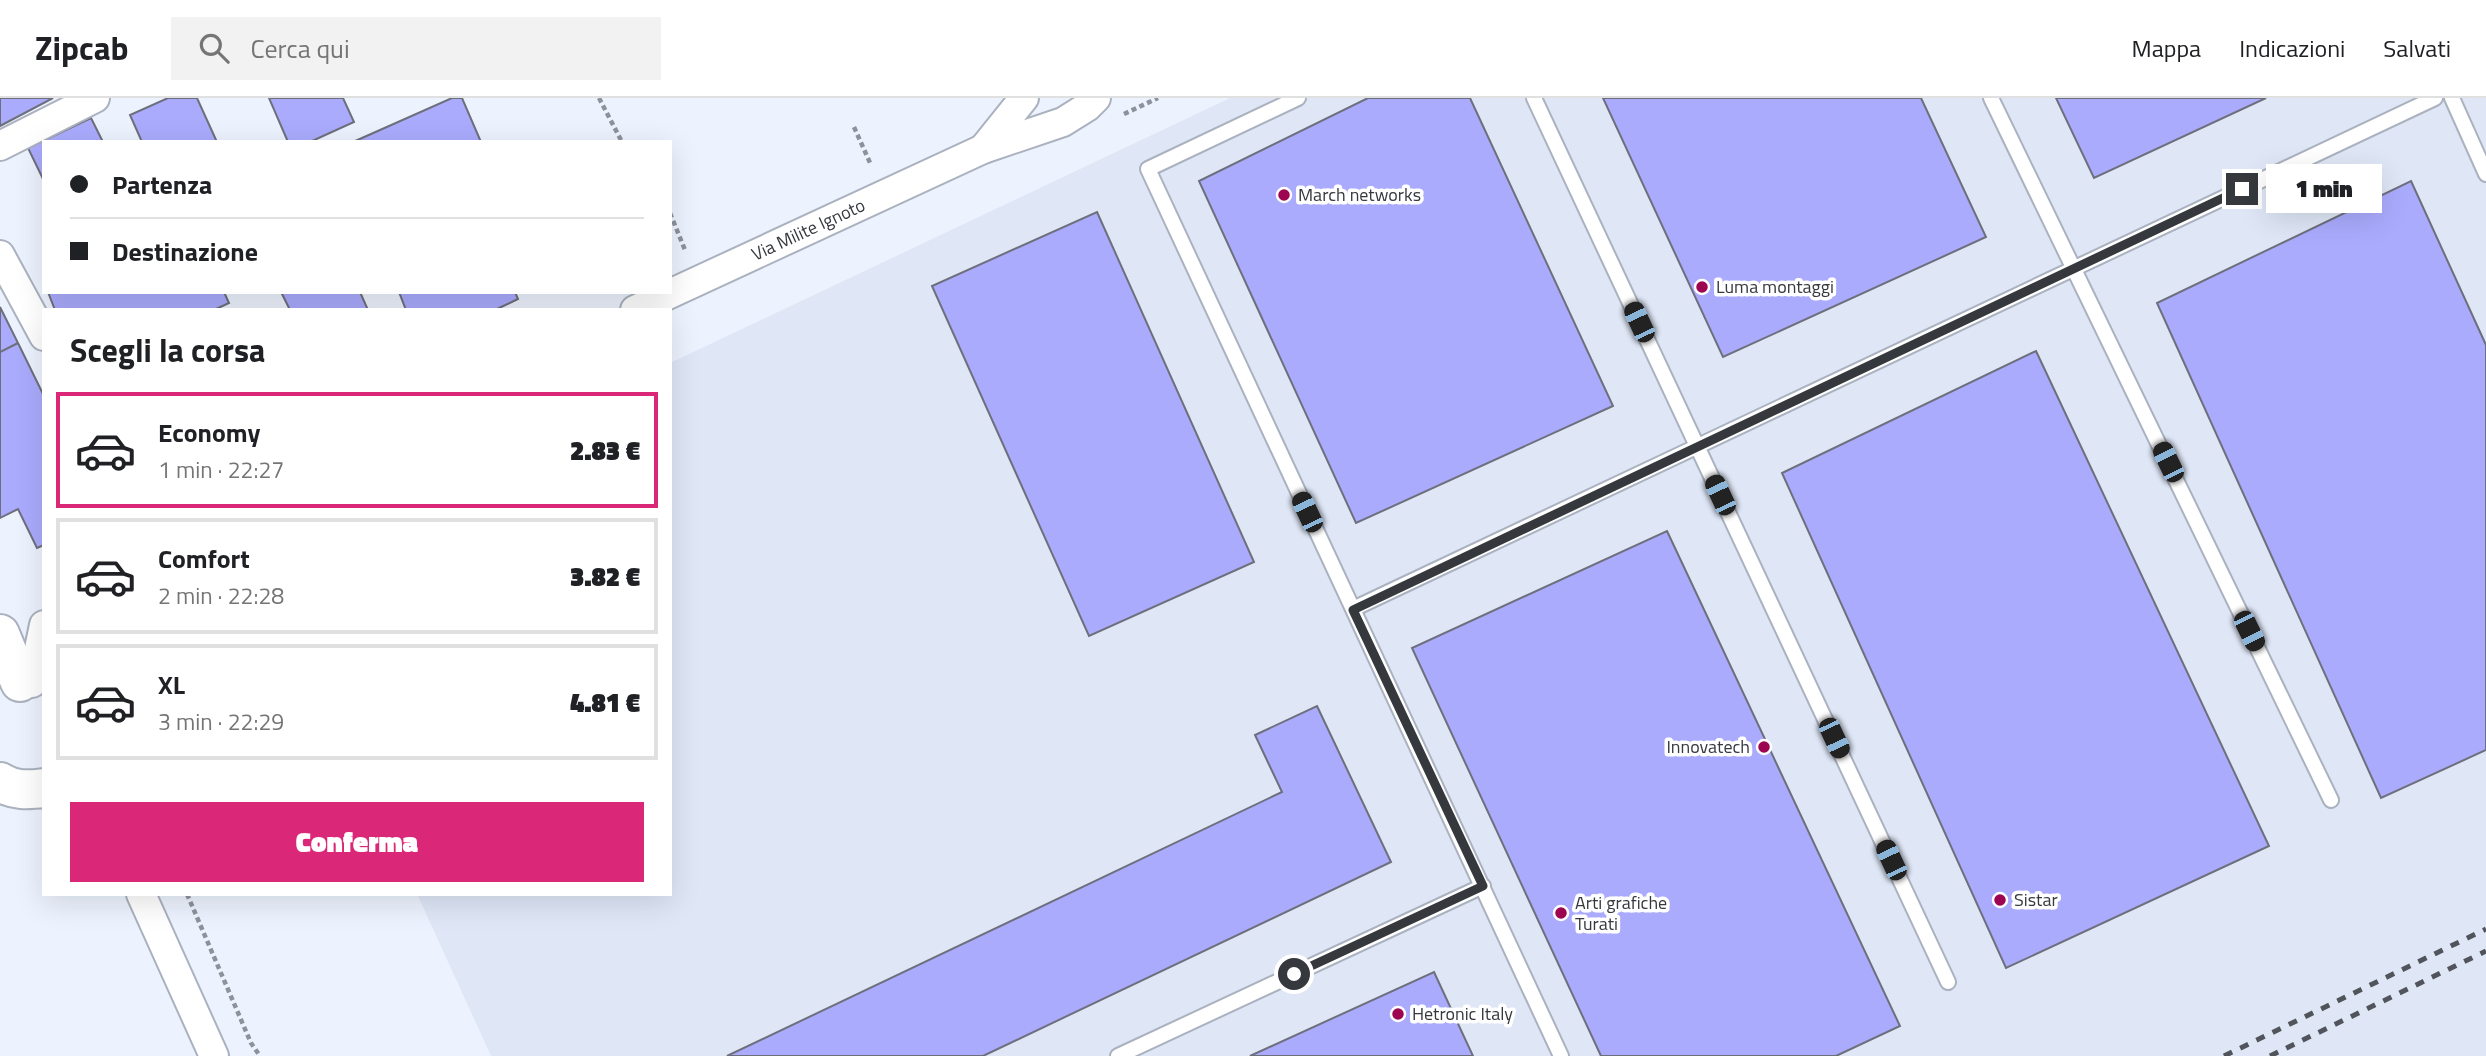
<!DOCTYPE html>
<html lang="it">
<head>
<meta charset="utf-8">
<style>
	:root { --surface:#fff; --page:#f2f2f2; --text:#202124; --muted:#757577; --line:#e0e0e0; --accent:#db2777 }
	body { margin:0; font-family:"Titillium Web",sans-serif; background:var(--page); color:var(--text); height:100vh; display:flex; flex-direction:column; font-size:26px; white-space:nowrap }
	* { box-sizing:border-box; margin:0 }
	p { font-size:23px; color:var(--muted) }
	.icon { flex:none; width:38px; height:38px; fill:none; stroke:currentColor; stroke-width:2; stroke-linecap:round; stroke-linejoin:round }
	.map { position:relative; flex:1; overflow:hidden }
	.drawer { position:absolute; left:42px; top:210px; width:630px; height:588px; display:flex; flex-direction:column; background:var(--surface); border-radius:0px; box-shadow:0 7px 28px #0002 }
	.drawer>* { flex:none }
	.guide { position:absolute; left:42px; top:42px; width:630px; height:154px; border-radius:0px; box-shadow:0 7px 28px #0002; display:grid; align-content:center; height:154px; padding:0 28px; background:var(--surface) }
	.end { position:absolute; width:32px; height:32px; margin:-16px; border:9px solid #35383d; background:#fff; box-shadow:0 0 0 4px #fff }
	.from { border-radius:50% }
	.bubble { position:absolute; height:49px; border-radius:0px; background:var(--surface); box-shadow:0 7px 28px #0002; font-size:23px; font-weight:800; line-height:49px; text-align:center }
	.car { position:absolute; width:21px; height:42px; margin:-21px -10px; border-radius:9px; box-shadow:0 0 5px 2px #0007; background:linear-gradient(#222 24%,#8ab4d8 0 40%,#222 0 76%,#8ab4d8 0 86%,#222 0) }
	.guide b { display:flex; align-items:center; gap:24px; height:66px; font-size:26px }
	.guide b+b { border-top:2px solid var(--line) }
	.guide i { width:18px; height:18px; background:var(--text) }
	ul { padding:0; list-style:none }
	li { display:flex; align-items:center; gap:21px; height:116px; margin:0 14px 10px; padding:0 14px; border:4px solid var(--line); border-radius:0px }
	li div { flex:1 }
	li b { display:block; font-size:26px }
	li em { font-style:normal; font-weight:800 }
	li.current { border-color:var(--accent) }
	li>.icon { width:63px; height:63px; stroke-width:1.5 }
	h2 { padding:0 28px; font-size:32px; line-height:84px }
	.primary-button { display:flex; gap:14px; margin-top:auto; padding:14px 28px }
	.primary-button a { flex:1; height:80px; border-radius:0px; background:var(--accent); color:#fff; font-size:28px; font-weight:800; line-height:80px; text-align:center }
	header { display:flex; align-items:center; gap:42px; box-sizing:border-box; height:98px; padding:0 35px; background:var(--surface); border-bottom:2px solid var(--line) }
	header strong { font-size:33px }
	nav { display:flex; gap:38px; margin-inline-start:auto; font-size:24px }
	.search { width:490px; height:63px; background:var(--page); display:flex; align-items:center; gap:18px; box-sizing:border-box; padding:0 24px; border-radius:0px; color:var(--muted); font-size:26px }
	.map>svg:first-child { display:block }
</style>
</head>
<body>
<header>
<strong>Zipcab</strong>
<div class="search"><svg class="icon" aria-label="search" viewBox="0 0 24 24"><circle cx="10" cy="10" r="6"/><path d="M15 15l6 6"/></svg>Cerca qui</div>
<nav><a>Mappa</a><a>Indicazioni</a><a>Salvati</a></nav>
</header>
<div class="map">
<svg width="2486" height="958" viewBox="0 0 2486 958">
	<rect width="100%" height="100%" fill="#edf3fe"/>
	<!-- built -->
	<path fill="#dfe7f7" d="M1230,0H2486V958H491L417,796H670V265Z"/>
	<!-- building -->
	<path fill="#aaabfd" stroke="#6e6f7c" stroke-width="2" d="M0,0H53L0,28Z
		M168,0H197L217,44H142L130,17Z
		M269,0H343L354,24L310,44H288Z
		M452,0H462L481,44H353Z
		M1368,0H1470L1613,308L1356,425L1199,83Z
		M1603,0H1921L1986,139L1723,259Z
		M2056,0H2266L2094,80Z
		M91,20L103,44H44V83L28,50Z
		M2411,83L2486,247V652L2381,700L2157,205Z
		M1097,114L1254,464L1089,538L932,188Z
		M48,194H224L229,205L214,212H55Z
		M281,194H360L368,212H290Z
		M399,194H515L518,201L495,212H406Z
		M0,209L18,245L0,254Z
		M18,245L44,298V447L37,450L18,411L0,420V254Z
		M2036,253L2269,748L2006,870L1782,375Z
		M1667,433L1900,928L1836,958H1601L1412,550Z
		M1317,608L1391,764L983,958H727L1282,694L1255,637Z
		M1434,874L1473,958H1250Z"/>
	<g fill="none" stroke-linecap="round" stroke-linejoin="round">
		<!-- lane casing -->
		<g stroke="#abb2bf" stroke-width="18">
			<path id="lane" d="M1298,0L1148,71L1561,958
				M1534,0L1948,884
				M1991,0L2331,702
				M2452,0L2486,76
				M1353,511L2435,0
				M1118,958L1483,788"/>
		</g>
		<!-- street casing -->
		<g stroke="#abb2bf" stroke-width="32">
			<g id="street">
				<path d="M0,48L95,0"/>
				<path d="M983,51L1024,0"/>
				<path d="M0,157L44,238"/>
				<path id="s1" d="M635,212L983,51L1063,24L1087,9L1096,0"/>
				<path d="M32,585L44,527"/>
				<path d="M141,796L214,958"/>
			</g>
		</g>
		<!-- secondary casing -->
		<g stroke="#abb2bf" stroke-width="42">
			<path id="secondary" d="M0,536L20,584
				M0,684C14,693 28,692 44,690"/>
		</g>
		<!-- path -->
		<path stroke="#8d9199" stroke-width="4.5" stroke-dasharray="5 3.5" stroke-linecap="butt" d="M599,0L622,44
			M1124,16L1158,0
			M854,29L871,67
			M670,115L685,152L687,151
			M187,796L251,945L260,958"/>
		<!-- lane -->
		<use href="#lane" stroke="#fff" stroke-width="14"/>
		<!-- street -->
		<use href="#street" stroke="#fff" stroke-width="28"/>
		<!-- secondary -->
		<use href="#secondary" stroke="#fff" stroke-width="38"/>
		<!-- rail -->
		<path stroke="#51555b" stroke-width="5" stroke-dasharray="9 9" stroke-linecap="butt" d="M2224,958L2486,831
			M2270,958L2486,853"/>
	</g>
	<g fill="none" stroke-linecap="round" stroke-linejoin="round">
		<!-- route -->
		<path stroke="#35383d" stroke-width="9" d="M1294,876L1483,788L1353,512L2242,91"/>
	</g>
	<!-- markers -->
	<g fill="#9d0550" stroke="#fff" stroke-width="2.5">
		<circle cx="1284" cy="97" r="7"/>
		<circle cx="1702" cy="189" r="7"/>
		<circle cx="1764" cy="649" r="7"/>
		<circle cx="2000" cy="802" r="7"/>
		<circle cx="1561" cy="815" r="7"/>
		<circle cx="1398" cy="916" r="7"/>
	</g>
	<g text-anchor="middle" stroke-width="7" stroke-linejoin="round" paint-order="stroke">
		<!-- poi labels -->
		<g font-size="18" fill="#35383d" stroke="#fff" text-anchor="start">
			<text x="1298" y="103">March networks</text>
			<text x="1716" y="195">Luma montaggi</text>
			<text x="1750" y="655" text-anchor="end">Innovatech</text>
			<text x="2014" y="808">Sistar</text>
			<text x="1575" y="811">Arti grafiche<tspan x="1575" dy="21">Turati</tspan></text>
			<text x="1412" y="922">Hetronic Italy</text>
		</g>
		<!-- street labels -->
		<g font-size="18" fill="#35383d" stroke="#fff">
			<text dy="6" stroke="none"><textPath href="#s1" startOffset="191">Via Milite Ignoto</textPath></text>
		</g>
	</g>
</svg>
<i class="end from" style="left:1294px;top:876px"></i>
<i class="end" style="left:2242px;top:91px"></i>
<div class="bubble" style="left:2266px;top:66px;width:116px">1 min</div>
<i class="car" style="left:1639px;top:224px;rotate:335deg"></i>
<i class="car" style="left:2168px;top:364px;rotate:334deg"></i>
<i class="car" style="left:1720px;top:397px;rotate:335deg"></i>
<i class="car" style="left:1307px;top:414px;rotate:335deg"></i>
<i class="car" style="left:2249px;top:533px;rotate:154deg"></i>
<i class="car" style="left:1834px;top:640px;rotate:155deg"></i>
<i class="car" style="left:1891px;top:762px;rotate:335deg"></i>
<div class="guide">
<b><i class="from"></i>Partenza</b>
<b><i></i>Destinazione</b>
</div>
<section class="drawer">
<h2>Scegli la corsa</h2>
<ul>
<li class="current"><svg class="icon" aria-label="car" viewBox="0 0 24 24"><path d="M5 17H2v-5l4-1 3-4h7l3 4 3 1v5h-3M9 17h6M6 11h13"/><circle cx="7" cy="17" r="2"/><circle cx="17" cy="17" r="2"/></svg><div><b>Economy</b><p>1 min · 22:27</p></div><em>2.83 €</em></li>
<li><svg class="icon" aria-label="car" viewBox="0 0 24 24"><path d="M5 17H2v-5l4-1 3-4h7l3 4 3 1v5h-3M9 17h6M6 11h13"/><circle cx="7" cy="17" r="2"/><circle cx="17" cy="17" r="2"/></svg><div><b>Comfort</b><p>2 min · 22:28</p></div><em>3.82 €</em></li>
<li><svg class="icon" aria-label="car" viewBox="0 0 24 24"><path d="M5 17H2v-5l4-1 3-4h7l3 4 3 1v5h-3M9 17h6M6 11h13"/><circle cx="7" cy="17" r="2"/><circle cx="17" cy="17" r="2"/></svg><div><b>XL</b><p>3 min · 22:29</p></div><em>4.81 €</em></li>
</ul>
<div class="primary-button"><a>Conferma</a></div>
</section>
</div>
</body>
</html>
